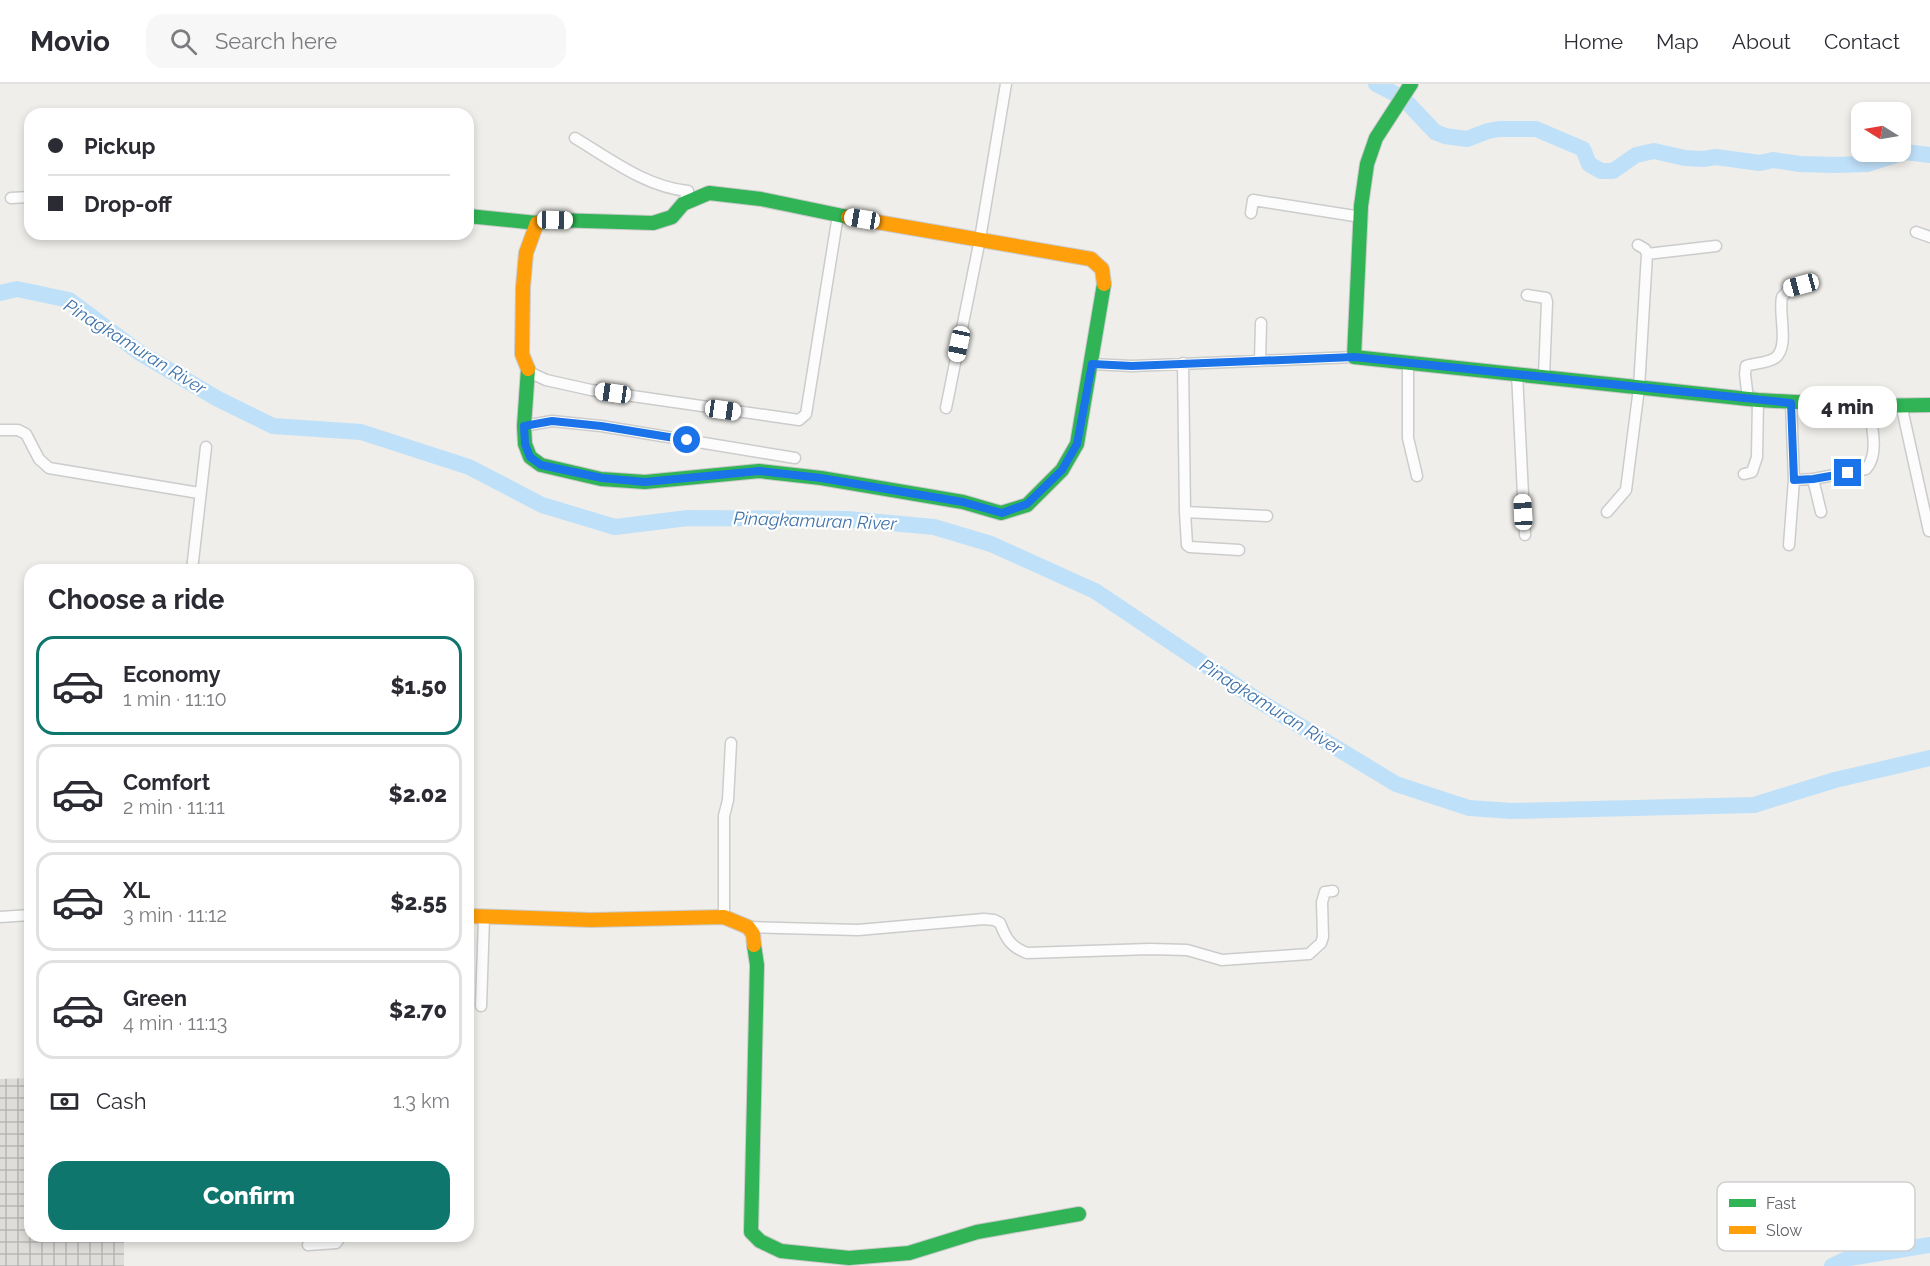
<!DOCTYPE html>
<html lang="en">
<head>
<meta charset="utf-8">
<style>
	:root { --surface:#fff; --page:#f7f7f7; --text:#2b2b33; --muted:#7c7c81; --line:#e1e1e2; --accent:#0f766e }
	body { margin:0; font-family:Raleway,sans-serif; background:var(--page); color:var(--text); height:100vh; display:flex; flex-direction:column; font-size:22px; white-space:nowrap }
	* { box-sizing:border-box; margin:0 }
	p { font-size:20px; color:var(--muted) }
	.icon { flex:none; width:33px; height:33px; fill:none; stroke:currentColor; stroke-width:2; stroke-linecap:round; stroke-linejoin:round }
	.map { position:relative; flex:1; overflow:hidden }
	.side { position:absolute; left:24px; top:480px; width:450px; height:678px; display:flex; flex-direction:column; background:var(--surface); border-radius:18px; box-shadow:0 3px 9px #0003 }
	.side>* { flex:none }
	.top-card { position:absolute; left:24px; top:24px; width:450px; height:132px; border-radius:18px; box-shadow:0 3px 9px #0003; display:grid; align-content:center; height:132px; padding:0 24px; background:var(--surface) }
	.needle { width:39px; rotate:281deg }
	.controls { position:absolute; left:1851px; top:18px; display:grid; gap:12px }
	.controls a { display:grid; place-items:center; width:60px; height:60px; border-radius:12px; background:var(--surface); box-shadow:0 3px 9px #0003; font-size:30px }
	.end { position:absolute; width:27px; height:27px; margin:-14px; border:8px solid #1a73e8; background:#fff; box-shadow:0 0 0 3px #fff }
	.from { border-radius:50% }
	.bubble { position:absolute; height:42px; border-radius:18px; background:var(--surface); box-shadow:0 3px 9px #0003; font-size:20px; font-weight:800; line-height:42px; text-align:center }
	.car { position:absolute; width:18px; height:36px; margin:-18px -9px; border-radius:8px; box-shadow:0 0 4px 2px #0007; background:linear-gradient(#fff 24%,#345 0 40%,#fff 0 76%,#345 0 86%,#fff 0) }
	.top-card b { display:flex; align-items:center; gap:21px; height:57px; font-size:22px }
	.top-card b+b { border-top:2px solid var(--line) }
	.top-card i { width:15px; height:15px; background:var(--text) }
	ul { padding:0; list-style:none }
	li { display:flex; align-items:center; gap:18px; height:99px; margin:0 12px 9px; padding:0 12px; border:3px solid var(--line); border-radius:18px }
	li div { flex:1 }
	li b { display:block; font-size:22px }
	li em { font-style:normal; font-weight:800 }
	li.active { border-color:var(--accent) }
	li>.icon { width:54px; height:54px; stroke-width:1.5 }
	h2 { padding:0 24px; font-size:27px; line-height:72px }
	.pay { display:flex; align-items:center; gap:15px; height:66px; padding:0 24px; font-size:22px }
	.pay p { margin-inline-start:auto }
	.action { display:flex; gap:12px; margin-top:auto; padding:12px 24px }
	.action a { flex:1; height:69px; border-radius:18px; background:var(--accent); color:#fff; font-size:24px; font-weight:800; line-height:69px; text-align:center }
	header { display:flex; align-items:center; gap:36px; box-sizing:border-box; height:84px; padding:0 30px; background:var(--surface); border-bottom:2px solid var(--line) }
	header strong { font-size:28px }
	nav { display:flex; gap:33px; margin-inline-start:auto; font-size:21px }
	.search { width:420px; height:54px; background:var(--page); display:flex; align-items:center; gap:15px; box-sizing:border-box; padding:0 21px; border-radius:18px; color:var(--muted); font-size:22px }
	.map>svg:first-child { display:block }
</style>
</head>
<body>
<header>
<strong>Movio</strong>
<div class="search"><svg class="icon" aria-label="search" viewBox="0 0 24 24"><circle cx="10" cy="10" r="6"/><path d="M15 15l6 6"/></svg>Search here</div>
<nav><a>Home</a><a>Map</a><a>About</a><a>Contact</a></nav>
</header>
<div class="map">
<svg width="1930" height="1182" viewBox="0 0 1930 1182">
	<defs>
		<pattern id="industrial-grid" width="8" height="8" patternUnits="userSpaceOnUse" patternTransform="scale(1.5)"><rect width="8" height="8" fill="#dfddda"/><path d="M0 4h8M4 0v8" fill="none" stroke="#b8b7b5"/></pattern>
	</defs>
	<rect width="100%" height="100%" fill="#efeeea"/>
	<!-- industrial -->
	<path fill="url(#industrial-grid)" d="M30,994V1152H124V1182H0V995Z"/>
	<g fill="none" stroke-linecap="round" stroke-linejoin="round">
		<!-- river -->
		<path stroke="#bfe0f9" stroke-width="16" d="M1376,0L1403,14L1435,48L1445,52L1467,55L1488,47L1499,45H1536L1583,65L1589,80L1601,87H1613L1636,71L1654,67L1685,74L1703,75L1716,73L1760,79L1773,76L1800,80L1836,81L1867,80L1905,68L1930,71
			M0,209L17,205L69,216L140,269L218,315L273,342L361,348L469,383L542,421L615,443L688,434L847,435L934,443L991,460L1095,507L1259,617L1396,700L1469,724L1512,727L1754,721L1835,696L1930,674
			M1832,1182L1849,1174L1930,1161"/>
		<!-- street casing -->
		<g stroke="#cbcccc" stroke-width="13">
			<path id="street" d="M575,54C610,75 646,103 688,107L683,120
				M11,114L30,113
				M1251,129L1253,116L1361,133
				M1916,148L1930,153
				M1647,170L1716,162
				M1527,211L1546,214L1547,218L1544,292
				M1260,277L1261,239
				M1183,279L1185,428L1187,461L1190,463L1239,466
				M1408,279V354L1417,392
				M1092,280L1132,282L1354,273
				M529,288L546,296L591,306L799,336L806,330L838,131
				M1517,289L1525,451
				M1748,315L1745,290L1746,282C1755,279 1768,279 1775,274C1790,263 1778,229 1782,213L1789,205L1801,201
				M1901,320L1929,447
				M946,324L980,155L1006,0
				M524,342L552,337L601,342L795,374
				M0,346H18L26,350L39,375L49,384L199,409
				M1744,390L1752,388L1757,373L1758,316
				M1813,395L1866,385C1880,370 1871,340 1869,322
				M1794,396L1813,395L1821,428
				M1185,428L1267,432
				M1607,428L1626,406L1639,304L1647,170L1645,165L1638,161
				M1789,461L1794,396L1791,319
				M192,486L206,363
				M0,833L30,831
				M724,833V732L728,716L731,659
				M748,843L858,846L984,835L994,836L1000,839C1006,855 1011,863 1027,869L1150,865L1187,866L1222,876L1309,870L1321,859L1323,853L1322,818L1325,808L1333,807
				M481,922L484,834
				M308,1161L336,1159L341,1152"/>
		</g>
		<!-- fast casing -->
		<g stroke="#cacacb" stroke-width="16">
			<path id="fast" d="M1411,0L1376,54L1367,80L1361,122L1354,273L1758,316L1869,322L1930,321
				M468,132L537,139L555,136L653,139L672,133L683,120L709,109L761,115L848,133
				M528,285L524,342L525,360L530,373L541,381L601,395L645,398L759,387L821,394L963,418L1001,429L1027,421L1062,386L1077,360L1104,200
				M754,861L757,881L751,1148L760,1157L781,1167L849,1174L909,1169L977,1148L1079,1130"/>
		</g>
		<!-- slow casing -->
		<g stroke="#cacacb" stroke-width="16">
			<path id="slow" d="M848,133L1091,175L1102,185L1104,200
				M528,285L522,270L523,203L526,169L537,139
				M468,832L591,836L724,833L748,843L753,850L754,861"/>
		</g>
		<!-- street -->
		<use href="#street" stroke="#fdfcfc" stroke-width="10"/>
		<!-- fast -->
		<use href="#fast" stroke="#30b455" stroke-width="14"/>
		<!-- slow -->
		<use href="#slow" stroke="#ff9f0a" stroke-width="14"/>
	</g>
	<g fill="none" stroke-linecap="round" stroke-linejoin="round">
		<!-- route -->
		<path stroke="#1a73e8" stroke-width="8" d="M687,356L601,342L552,337L524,342L525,360L530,373L541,381L602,394L645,398L759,387L821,394L963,418L1002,429L1027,420L1062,386L1077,360L1092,280L1132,282L1354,273L1791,319L1794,396L1813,395L1848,389"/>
	</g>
	<g text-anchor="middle" stroke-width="4.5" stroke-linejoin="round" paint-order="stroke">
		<!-- water labels -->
		<g font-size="18" font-style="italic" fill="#4174aa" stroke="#fff">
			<text transform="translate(135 263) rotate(32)" y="6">Pinagkamuran River</text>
			<text transform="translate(815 437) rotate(2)" y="6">Pinagkamuran River</text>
			<text transform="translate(1271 623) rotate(32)" y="6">Pinagkamuran River</text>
		</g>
	</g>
	<!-- legend -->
	<rect x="1717" y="1098" width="198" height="69" rx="9" fill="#fff" stroke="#cfd0d2" stroke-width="1.5"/>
	<rect x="1729" y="1115" width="27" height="8" fill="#30b455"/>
	<rect x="1729" y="1142" width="27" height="8" fill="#ff9f0a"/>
	<g font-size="16" fill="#5f6368">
		<text x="1766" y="1125">Fast</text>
		<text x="1766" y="1152">Slow</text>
	</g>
</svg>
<div class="controls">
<a><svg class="needle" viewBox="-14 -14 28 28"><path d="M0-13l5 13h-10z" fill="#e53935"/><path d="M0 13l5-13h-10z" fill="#7c7c81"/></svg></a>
</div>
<i class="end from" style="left:687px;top:356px"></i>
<i class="end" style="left:1848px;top:389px"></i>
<div class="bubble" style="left:1798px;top:302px;width:99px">4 min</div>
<i class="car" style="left:862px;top:135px;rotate:279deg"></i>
<i class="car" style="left:555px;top:136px;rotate:91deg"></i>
<i class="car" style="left:1801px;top:201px;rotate:255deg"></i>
<i class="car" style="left:959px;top:260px;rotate:192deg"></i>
<i class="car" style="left:613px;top:309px;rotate:278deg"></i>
<i class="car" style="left:723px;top:326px;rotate:98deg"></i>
<i class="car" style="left:1523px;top:428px;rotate:357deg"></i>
<div class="top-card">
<b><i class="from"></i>Pickup</b>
<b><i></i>Drop-off</b>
</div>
<section class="side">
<h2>Choose a ride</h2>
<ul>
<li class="active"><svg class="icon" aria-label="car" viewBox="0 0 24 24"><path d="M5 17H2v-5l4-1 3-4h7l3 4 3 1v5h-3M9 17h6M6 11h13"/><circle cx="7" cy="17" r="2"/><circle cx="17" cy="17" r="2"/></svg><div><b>Economy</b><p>1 min · 11:10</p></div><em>$1.50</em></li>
<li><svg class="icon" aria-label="car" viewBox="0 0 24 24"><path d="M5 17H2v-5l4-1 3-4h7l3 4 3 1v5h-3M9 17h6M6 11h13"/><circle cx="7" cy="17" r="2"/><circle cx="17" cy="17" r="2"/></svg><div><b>Comfort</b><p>2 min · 11:11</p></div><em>$2.02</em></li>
<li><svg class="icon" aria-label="car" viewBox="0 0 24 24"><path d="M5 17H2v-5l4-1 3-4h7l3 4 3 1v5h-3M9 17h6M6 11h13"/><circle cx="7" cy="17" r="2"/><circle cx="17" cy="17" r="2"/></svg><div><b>XL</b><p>3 min · 11:12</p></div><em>$2.55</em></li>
<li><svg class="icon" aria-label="car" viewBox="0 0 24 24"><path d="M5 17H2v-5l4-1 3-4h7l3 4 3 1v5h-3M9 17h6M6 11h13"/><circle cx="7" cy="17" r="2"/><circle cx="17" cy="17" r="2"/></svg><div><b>Green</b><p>4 min · 11:13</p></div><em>$2.70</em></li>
</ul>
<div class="pay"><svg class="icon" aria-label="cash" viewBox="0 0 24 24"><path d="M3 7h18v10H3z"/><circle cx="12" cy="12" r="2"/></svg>Cash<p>1.3 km</p></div>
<div class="action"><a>Confirm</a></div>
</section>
</div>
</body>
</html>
